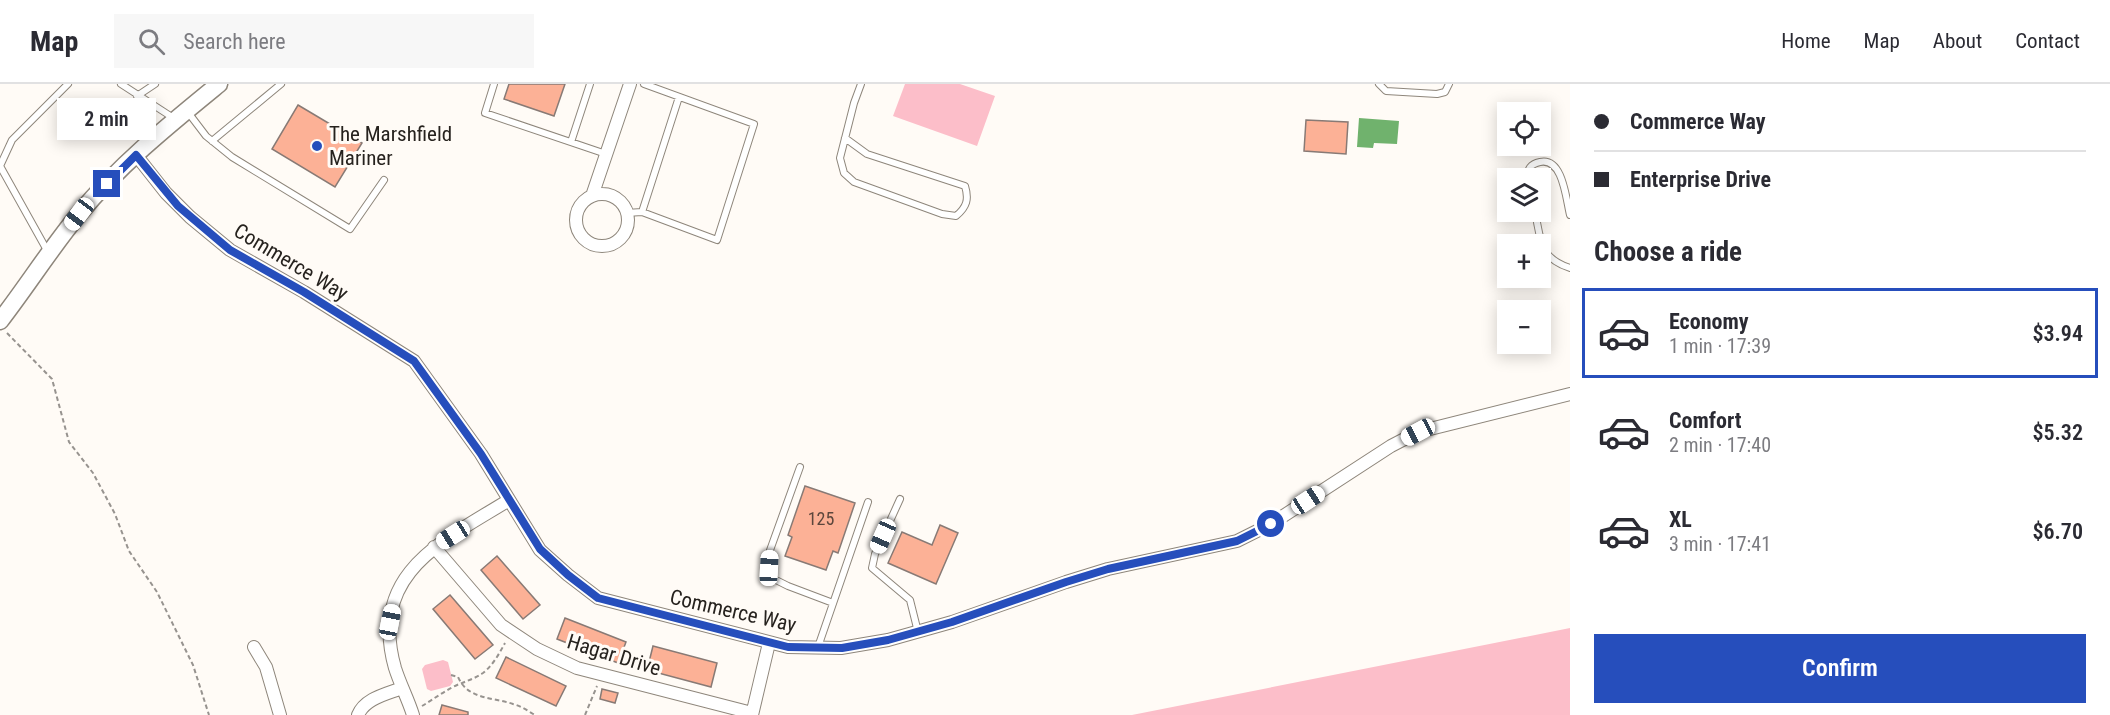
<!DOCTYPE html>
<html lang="en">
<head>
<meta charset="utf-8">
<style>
	:root { --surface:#fff; --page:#f7f7f7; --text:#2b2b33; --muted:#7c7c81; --line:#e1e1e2; --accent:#264ebc }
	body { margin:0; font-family:"Roboto Condensed",sans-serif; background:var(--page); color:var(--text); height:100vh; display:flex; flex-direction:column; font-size:22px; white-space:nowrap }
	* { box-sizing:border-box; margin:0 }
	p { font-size:20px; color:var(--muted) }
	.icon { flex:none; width:33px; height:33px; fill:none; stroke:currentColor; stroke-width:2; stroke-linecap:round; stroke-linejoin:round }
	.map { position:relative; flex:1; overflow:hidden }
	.sheet { display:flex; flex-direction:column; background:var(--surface); width:540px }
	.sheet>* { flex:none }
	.banner { display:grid; align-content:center; height:132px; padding:0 24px; background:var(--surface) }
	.buttons { position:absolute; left:1497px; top:18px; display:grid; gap:12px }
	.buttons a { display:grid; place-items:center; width:54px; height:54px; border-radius:0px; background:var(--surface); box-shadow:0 3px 15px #0003; font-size:30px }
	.end { position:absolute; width:27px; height:27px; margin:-14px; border:8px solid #264ebc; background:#fff; box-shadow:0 0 0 3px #fff }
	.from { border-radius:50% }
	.bubble { position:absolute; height:42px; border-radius:0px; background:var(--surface); box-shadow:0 3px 15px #0003; font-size:20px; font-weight:600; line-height:42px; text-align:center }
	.car { position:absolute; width:18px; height:36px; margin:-18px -9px; border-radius:8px; box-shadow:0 0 4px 2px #0007; background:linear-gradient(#fff 24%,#345 0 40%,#fff 0 76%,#345 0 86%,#fff 0) }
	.banner b { display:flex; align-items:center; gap:21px; height:57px; font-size:22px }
	.banner b+b { border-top:2px solid var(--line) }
	.banner i { width:15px; height:15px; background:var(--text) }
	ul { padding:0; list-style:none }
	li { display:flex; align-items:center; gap:18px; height:90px; margin:0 12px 9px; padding:0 12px; border:3px solid transparent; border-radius:0px }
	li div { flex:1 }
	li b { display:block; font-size:22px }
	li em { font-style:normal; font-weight:600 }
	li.on { border-color:var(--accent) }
	li>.icon { width:54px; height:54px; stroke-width:1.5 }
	h2 { padding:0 24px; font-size:27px; line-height:72px }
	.action { display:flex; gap:12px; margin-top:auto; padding:12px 24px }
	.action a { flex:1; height:69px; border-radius:0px; background:var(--accent); color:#fff; font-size:24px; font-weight:600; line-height:69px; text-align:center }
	header { display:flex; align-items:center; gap:36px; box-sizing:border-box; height:84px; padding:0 30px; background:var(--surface); border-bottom:2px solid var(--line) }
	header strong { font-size:28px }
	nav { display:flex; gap:33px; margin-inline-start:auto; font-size:21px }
	.search { width:420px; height:54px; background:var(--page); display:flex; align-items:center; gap:15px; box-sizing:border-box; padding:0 21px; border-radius:0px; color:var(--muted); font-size:22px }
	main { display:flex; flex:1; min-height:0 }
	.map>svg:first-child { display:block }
</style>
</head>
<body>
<header>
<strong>Map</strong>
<div class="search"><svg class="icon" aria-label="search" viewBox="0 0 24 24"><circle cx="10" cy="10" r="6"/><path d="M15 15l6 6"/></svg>Search here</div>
<nav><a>Home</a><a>Map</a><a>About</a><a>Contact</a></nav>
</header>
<main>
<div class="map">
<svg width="1570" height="631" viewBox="0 0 1570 631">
	<rect width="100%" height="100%" fill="#fffbf6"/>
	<!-- green -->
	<path fill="#fcbec9" d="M905,0H960L995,12L977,62L893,32Z
		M1570,544V631H1132Z
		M443,576L448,578L453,598L450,602L431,607L427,605L422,585L425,581Z"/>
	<!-- water -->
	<path fill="#70b26d" d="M1359,34L1399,37L1397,60L1374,59L1373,64L1357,63Z"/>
	<!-- building -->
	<path fill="#fcb196" stroke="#887a75" stroke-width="1.5" d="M509,0H565L554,32L504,15Z
		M298,21L362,59L335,103L272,65Z
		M1306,36L1348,38L1346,70L1304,67Z
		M805,402L855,419L838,469L833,467L826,486L785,472L792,453L788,451Z
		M940,441L958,449L936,500L888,479L902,448L932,461Z
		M497,472L540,521L523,535L481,486Z
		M450,511L493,561L475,575L433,525Z
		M565,534L626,558L618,579L557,555Z
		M653,562L717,579L711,603L647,586Z
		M506,573L566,602L556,622L496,594Z
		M602,605L618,609L615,619L600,615Z
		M442,621L468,628V631H439Z"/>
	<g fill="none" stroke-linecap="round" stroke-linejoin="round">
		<!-- lane casing -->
		<g stroke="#8e867b" stroke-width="8">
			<path id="lane" d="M121,0L175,35
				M494,0L485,29L606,70
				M1379,0L1386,7L1437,10L1445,8L1449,0
				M137,12L155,0
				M187,27L206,52L232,73L350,145L384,96
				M845,54L867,70L965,102C969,115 967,123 956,132L942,130L854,98L844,89L840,74L854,19L861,0
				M212,57L281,0
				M571,58L590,0
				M1526,94C1528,85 1530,80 1540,78C1563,73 1566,115 1570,131
				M642,128L679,13
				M1535,128C1541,156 1539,174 1570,184
				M626,129L642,128L717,156L754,40L644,0
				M48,168L0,82L12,56L68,0
				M800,383L769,469V484L774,495L788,502L833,519
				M900,415L875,470L872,484L910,516L918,548
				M818,563L868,418"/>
		</g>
		<!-- street casing -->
		<g stroke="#8e867b" stroke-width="14">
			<path id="street" d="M136,71L166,109L190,133L230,166L304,208L414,277L481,370L540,466L568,491L598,514L788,563L841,564L888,556L952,538L1066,498L1108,485L1237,457L1271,440L1391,362L1418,348L1570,310
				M576 136a26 26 0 1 1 52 0a26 26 0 1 1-52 0Z
				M592,112L630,0
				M434,463L501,541L537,565L577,584L752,629
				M254,563L266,583L280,631
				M358,631C365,614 387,610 402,604
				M413,631C408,615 400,600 395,584C368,489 443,457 509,416
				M752,631L769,559"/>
		</g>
		<!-- secondary casing -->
		<g stroke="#8e867b" stroke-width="19">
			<path id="secondary" d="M0,237C27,202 51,164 79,130C119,81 170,40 219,0"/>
		</g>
		<!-- path -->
		<path stroke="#97938f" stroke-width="2" stroke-dasharray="4.5 3" stroke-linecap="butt" d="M7,249L52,295L69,358L93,389L115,430L129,467L157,508L193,581L209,631
			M451,591L458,593C468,616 493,613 513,620C521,622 528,627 535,631
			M422,622C434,615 448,604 462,599C469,596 476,594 483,589C493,581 499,570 505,559
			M585,631L597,602"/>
		<!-- lane -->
		<use href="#lane" stroke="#fff" stroke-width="6"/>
		<!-- street -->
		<use href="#street" stroke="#fff" stroke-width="12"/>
		<!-- secondary -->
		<use href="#secondary" stroke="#fff" stroke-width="16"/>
	</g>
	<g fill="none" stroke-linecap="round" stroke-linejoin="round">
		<!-- route -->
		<path stroke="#264ebc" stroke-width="8" d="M107,100L136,71L178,122L230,166L304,208L414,277L481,370L540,465L568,491L598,514L788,563L842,564L888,556L952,538L1066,498L1108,485L1237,457L1271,440"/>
	</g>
	<!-- markers -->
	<circle fill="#264ebc" stroke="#fffbf6" stroke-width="2" cx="317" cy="62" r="6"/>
	<g text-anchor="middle" stroke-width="6" stroke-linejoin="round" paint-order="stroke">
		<!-- number labels -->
		<g font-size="18" fill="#5c463c">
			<text x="821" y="441">125</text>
		</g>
		<!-- poi labels -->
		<g font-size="21" fill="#26221e" stroke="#fffbf6" text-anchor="start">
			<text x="329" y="57">The Marshfield<tspan x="329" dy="24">Mariner</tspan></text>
		</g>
		<!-- street labels -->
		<g font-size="21" fill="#26221e" stroke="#fffbf6">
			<text transform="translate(291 178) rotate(31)" y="7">Commerce Way</text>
			<text transform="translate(733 527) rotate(13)" y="7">Commerce Way</text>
			<text transform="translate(614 571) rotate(17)" y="7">Hagar Drive</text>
		</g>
	</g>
</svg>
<div class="buttons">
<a><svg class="icon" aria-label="locate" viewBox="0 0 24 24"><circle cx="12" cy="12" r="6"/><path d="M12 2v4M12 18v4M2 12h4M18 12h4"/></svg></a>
<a><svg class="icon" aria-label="layers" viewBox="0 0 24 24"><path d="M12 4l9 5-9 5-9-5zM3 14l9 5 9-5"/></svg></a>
<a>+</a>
<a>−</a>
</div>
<i class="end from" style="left:1271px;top:440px"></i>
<i class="end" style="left:107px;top:100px"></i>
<div class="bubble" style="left:57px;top:14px;width:99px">2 min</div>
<i class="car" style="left:79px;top:130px;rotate:217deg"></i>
<i class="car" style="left:1418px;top:348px;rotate:242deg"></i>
<i class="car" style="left:1308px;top:416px;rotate:57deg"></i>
<i class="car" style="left:453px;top:451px;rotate:238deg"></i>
<i class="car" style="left:883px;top:452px;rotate:204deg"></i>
<i class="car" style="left:769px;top:484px;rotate:3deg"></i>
<i class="car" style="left:390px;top:538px;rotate:11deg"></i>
</div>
<section class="sheet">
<div class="banner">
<b><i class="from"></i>Commerce Way</b>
<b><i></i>Enterprise Drive</b>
</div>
<h2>Choose a ride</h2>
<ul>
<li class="on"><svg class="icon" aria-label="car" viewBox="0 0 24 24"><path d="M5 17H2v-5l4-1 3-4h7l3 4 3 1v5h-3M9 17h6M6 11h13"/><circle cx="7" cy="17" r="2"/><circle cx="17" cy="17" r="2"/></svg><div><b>Economy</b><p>1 min · 17:39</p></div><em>$3.94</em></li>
<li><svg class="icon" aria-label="car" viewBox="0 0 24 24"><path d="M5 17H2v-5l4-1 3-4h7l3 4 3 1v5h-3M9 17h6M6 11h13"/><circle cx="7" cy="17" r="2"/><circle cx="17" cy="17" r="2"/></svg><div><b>Comfort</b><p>2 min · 17:40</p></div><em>$5.32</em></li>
<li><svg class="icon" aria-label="car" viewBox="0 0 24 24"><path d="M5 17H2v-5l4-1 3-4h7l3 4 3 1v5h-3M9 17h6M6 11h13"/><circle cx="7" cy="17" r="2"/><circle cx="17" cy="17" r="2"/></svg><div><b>XL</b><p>3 min · 17:41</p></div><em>$6.70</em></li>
</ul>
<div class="action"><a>Confirm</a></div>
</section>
</main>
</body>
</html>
